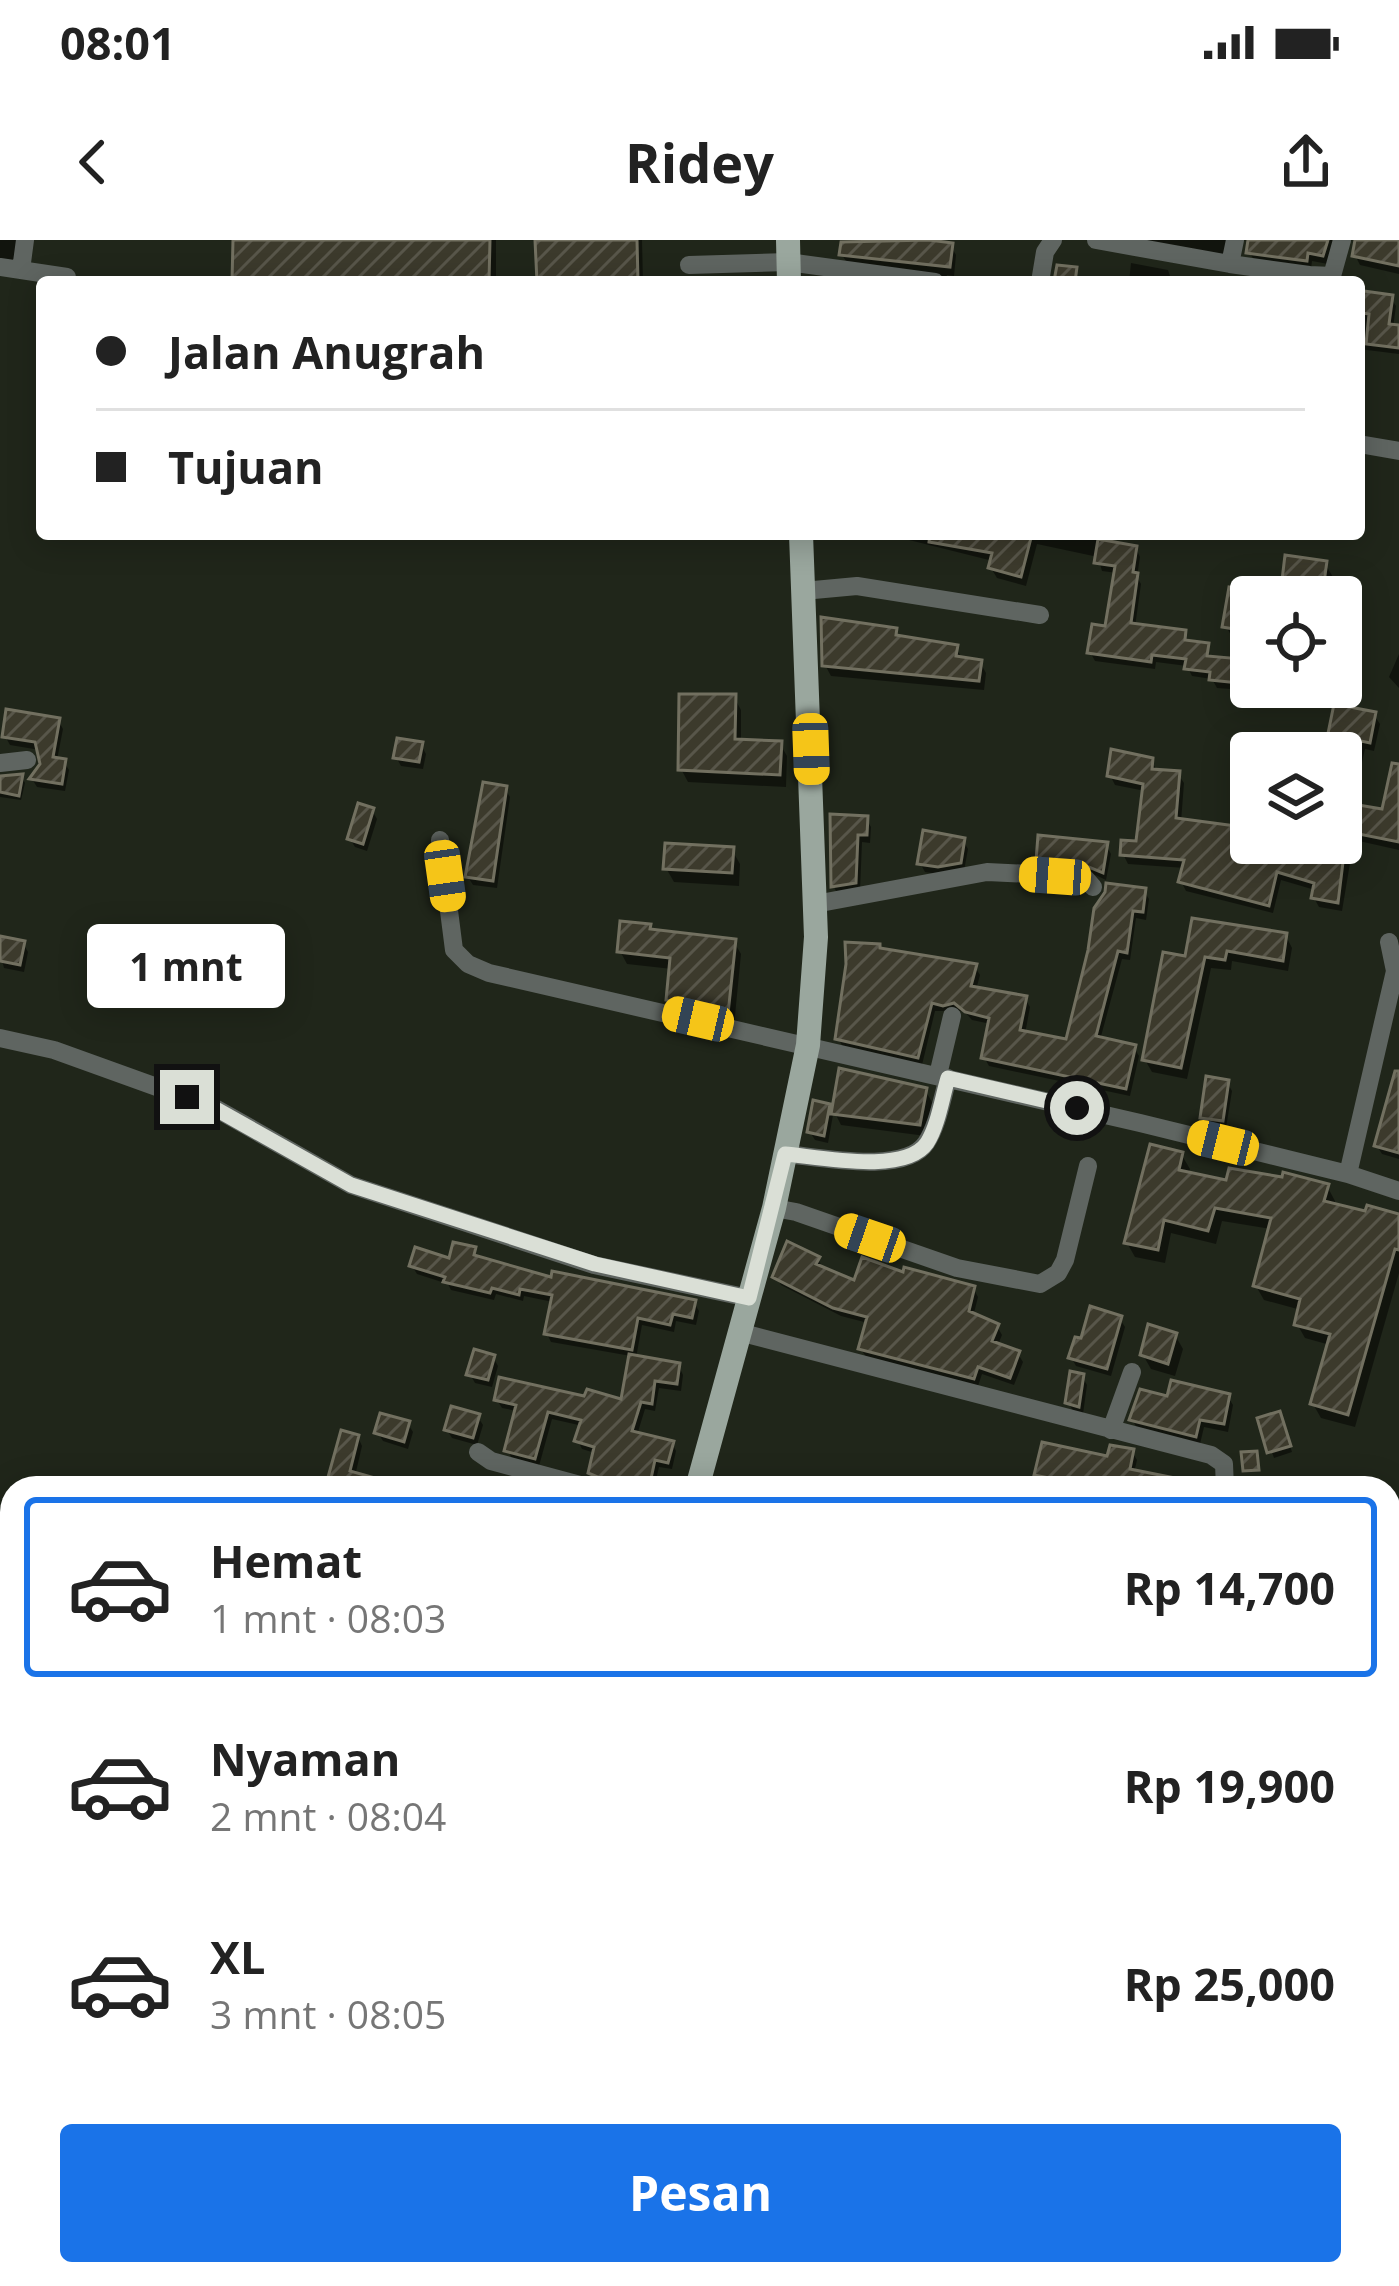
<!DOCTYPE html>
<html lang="id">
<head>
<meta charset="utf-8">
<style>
	:root { --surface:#fff; --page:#f2f2f2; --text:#222; --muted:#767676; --line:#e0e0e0; --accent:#1a73e8 }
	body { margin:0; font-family:"Open Sans",sans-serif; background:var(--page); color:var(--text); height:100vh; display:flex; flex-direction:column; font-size:45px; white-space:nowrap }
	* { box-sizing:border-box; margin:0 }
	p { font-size:39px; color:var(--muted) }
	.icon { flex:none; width:66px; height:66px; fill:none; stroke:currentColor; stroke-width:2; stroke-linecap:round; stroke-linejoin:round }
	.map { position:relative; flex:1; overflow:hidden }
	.details { position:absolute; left:0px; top:1236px; width:1401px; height:810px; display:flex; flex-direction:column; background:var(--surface); border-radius:36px 36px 0 0; box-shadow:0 6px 30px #0003 }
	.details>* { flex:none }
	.hud { position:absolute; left:36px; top:36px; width:1329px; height:264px; border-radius:12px; box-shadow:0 6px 30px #0003; display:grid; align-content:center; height:264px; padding:0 60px; background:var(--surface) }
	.controls { position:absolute; left:1230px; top:336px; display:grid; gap:24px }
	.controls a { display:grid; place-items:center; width:132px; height:132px; border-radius:12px; background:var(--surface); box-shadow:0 6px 30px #0003; font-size:60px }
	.end { position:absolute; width:54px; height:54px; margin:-27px; border:15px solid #dadfd6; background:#111; box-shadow:0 0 0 6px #111 }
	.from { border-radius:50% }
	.bubble { position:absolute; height:84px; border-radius:12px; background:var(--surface); box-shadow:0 6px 30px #0003; font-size:39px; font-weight:700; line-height:84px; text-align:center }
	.car { position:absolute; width:36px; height:72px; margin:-36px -18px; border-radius:15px; box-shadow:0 0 9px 3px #0007; background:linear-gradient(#f5c518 24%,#345 0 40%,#f5c518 0 76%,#345 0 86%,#f5c518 0) }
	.hud b { display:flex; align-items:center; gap:42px; height:114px; font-size:45px }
	.hud b+b { border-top:3px solid var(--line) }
	.hud i { width:30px; height:30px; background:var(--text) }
	ul { padding:21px 0 0; list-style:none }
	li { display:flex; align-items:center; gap:36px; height:180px; margin:0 24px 18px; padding:0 36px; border:6px solid transparent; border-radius:12px }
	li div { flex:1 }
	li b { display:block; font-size:45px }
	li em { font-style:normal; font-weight:700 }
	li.selected { border-color:var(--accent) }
	li>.icon { width:108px; height:108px; stroke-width:1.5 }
	.action { display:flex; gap:24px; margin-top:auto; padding:24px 60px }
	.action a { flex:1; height:138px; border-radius:12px; background:var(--accent); color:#fff; font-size:48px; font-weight:700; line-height:138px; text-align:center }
	.status { display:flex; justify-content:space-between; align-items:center; height:84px; padding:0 60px; background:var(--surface); direction:ltr }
	.status svg { height:33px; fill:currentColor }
	header { display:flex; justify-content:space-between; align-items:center; height:156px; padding:0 60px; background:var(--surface); font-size:54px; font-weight:700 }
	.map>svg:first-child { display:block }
</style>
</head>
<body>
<div class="status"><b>08:01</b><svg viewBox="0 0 49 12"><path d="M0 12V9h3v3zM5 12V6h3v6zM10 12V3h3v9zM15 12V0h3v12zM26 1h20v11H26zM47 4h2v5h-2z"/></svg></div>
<header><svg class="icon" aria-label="back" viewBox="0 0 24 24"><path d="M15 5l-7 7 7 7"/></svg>Ridey<svg class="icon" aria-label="share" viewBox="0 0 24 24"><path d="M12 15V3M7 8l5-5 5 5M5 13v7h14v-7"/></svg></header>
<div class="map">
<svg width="1399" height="2046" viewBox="0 0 1399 2046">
	<defs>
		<pattern id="building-hatch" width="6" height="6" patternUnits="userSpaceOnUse" patternTransform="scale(3)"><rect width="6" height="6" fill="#3c3a2c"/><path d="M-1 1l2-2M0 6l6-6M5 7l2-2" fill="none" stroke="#58564a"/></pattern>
	</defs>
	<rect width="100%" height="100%" fill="#20261a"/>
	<!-- shadow -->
	<path fill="#0007" d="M0,0H17L13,22H0Z
		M236,0H496V42H235Z
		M538,0H642L643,42H539Z
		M880,0H939L938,4L951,6L956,15L954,36L947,35L946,39L848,24L842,15L880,5Z
		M1132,0H1232L1224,17Z
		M1250,0H1332L1334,5L1328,24L1312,21L1311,29L1255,21L1249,12Z
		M1374,0H1399V34L1360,25L1355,15Z
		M1131,23L1168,30L1172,42H1129Z
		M1367,55L1391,58L1396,66L1393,88H1399V114L1359,109V83L1364,84Z
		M856,294H1099L1098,302L1136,308L1140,317L1137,337L1141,344L1135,387L1184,393L1190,403L1207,406L1211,419L1240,422L1245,430L1243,450L1217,448L1212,439L1192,436L1187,426L1156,422L1155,429L1095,421L1090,412L1107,390L1117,333L1102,331L1098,317L1037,304L1026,346L997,338L991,328L993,321L909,300Z
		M1325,324L1333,337L1330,357H1283Z
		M1232,350L1271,357H1251V402L1233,399L1226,386Z
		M895,391L899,398L956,408L963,420L980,422L986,433L984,450L831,436L825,425Z
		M1399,414V448L1389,437Z
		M734,457L741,470V502L780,504L787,516L786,547L688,542L681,529Z
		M1374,475L1380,484L1374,511L1365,509L1352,567L1385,572L1399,556V610L1359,601L1358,606L1353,605L1342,671L1319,667L1314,658L1315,650L1281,640L1273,673L1186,651L1181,641L1185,628L1128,624L1123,614L1139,604L1145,551L1115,545L1110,535L1151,521L1157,530L1178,534L1184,543L1181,582L1238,589L1246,538L1251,539V603H1290L1313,610L1314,603H1341V513H1327Z
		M58,480L63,489L57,520L64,522L69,530L65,551L37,547L32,539L43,525L40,510L10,505L5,496Z
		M421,505L426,514L423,529L401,526L396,517Z
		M22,537L25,543L21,560L0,557V538Z
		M505,549L510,557L497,648L473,645L468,637Z
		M372,570L377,579L367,611L355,607L350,599Z
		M833,577L866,579L871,587L870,603L862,602L860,651L838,655L834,647Z
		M963,600L968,609L964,631L944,635L925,632L920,623Z
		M1106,605L1111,614L1106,640L1085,630L1043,628L1039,620Z
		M732,610L740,624L739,646L674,642L666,628Z
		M1144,651L1149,659L1146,680L1136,678L1130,720L1122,719L1100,800L1134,808L1139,816L1130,856L989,826L984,817L991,784L972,780L964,771H935L922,825L843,807L838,798L881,711L975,727L980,735L976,750L1025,759L1030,767L1025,794L1068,803L1091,711Z
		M649,687L653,693L734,702L741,714L734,786L676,772L669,759L672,729L627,724L620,711Z
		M1286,696L1292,708L1288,731L1232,721L1231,730L1211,728L1187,839L1152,832L1145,820L1188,719Z
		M23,703L28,712L24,732L4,728L0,712Z
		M1399,830V919L1382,914L1377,906Z
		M1227,842L1232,851L1226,888L1208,886L1203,877Z
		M925,850L932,862L926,896L841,885L835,873Z
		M829,866L833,875L828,903L815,900L810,892Z
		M1181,914L1190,929L1188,935L1229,944L1327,946L1335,961L1334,966L1399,977V1033L1355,1187L1321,1178L1313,1164L1330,1105L1305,1098L1297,1084L1301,1070L1264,1060L1256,1046L1271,989L1222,981L1216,1004L1171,993L1165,1023L1135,1017L1127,1003Z
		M474,1010L479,1020L553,1040L694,1063L699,1071L696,1085L676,1081L674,1092L642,1085L636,1118L679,1126L683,1135L681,1151L659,1148L655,1171L645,1169L637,1195L672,1203L676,1211L672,1229L659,1227L654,1248H607L596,1241L591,1233L595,1213L582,1209L578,1201L583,1186L552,1179L539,1226L512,1219L508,1210L517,1171L502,1168L497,1160L624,1163L631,1116L551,1102L547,1094L553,1062L524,1056L523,1061L496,1054L494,1060L451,1050L448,1044L417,1034L412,1026L451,1022Z
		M818,1019L823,1028L856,1044L905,1036L973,1048L978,1057L973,1077L997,1086L1002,1095L997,1107L1018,1114L1023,1122L1014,1145L982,1134L978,1146L866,1117L861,1109L868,1083L841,1076L781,1045L776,1037Z
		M1120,1079L1125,1087L1111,1136L1076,1126L1071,1117Z
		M1175,1095L1183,1109L1175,1136L1151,1129L1143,1115Z
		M493,1117L498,1126L492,1147L475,1143L470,1134Z
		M1082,1136L1087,1145L1083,1174L1073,1171L1068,1162Z
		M1228,1157L1233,1165L1228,1192L1204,1187L1200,1204L1137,1188L1132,1179L1169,1160Z
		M478,1177L483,1185L477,1205L452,1198L447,1190Z
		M1261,1180H1282L1292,1212L1274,1218Z
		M408,1184L413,1192L408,1209L383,1201L378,1193Z
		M358,1197L362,1206L355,1236L374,1248H329Z
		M1044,1205L1110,1220L1132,1212L1137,1220L1134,1233L1194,1248H1033Z
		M1241,1240H1250L1252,1248H1240Z
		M514,2034H696L691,2046H510Z"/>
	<!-- building -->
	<path fill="url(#building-hatch)" stroke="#727060" stroke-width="3" d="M233,0H490L489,42H232Z
		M535,0H637L638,42H537Z
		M929,0L953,3L950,27L839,15L841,2Z
		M1248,0H1328L1323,16L1308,13L1307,21L1246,13Z
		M1355,0H1399V26L1352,16Z
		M1057,25L1077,27L1075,42L1054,41Z
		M1364,51L1393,55L1389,84L1399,85V108L1366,104L1369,74L1362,73Z
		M930,294H1032L1021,337L988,328L992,313L929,302Z
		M1098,299L1137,306L1133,332L1138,333L1131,383L1186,390L1185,400L1209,403L1207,416L1242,419L1240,443L1209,440L1210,432L1184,429L1186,419L1152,415L1151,422L1087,413L1092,384L1105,386L1115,326L1094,323Z
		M1285,315L1327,321L1322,357H1280Z
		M1229,347L1253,351L1246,391L1222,387Z
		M821,377L897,388L896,395L958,405L956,416L982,420L979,441L822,426Z
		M679,454H736L735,499L782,501L780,535L678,530Z
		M1334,464L1376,472L1370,503L1361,501L1348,560L1341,559V513H1324Z
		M6,469L60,478L53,517L66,519L62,544L29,539L40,524L35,502L2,497Z
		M397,498L423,502L419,522L393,518Z
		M1111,509L1153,518L1152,529L1180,531L1176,578L1236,586L1242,544L1251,545V603H1308L1305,612L1341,620V562L1382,569L1392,523L1399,524V602L1354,593L1350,622H1343L1338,663L1311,658L1314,643L1277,632L1269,666L1178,642L1184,620L1120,615L1121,600L1136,601L1143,544L1107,536Z
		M23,534L19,556L0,552V536Z
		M483,542L507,546L493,641L465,637Z
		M358,563L374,568L363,604L347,599Z
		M830,574L868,576L867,595H858L856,643L831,647Z
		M923,590L965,598L961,623L938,627L917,624Z
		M1038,595L1108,602L1103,633L1079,623L1036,621Z
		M665,603L734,607L732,633L663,629Z
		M1106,643L1146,648L1143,672L1133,671L1127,713L1118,711L1096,796L1136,805L1126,849L981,818L989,778L965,772L954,763L943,766L932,763L918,818L835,799L846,724L845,702L880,704V708L977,724L971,746L1027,756L1020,790L1066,799L1088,710L1094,668L1105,652Z
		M1192,678L1287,693L1283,721L1227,711L1225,720L1205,717L1181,828L1142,820L1163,712L1185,716Z
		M620,681L651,684L650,689L736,699L728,774L666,760L670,718L617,712Z
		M0,696L25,701L20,725L0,721Z
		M839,828L927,848L920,885L831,874Z
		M1395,831H1399V913L1374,906Z
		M1206,836L1229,840L1223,881L1200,878Z
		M813,860L830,864L824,896L807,892Z
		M1150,904L1183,912L1179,930L1226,940L1229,928L1282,937L1283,932L1329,944L1324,961L1365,971L1367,965L1399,974V1010L1395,1009L1348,1175L1310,1164L1330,1094L1294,1085L1300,1059L1253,1046L1271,978L1215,968L1208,991L1164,980L1158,1010L1124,1003Z
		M787,1001L820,1017L816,1024L854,1040L862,1017L903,1032L904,1027L975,1046L969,1071L999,1084L992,1101L1020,1111L1010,1138L978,1127L974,1139L858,1109L867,1077L833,1068L772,1037Z
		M453,1002L476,1007L474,1015L551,1037L552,1031L696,1060L692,1078L673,1074L670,1085L638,1078L632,1110L544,1094L552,1055L520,1049L519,1055L492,1048L490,1053L443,1042L445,1037L409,1026L415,1007L449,1018Z
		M1090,1066L1122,1076L1107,1129L1068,1118L1075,1097L1081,1098Z
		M1148,1084L1177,1093L1168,1124L1140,1115Z
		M474,1109L495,1115L488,1140L466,1135Z
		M629,1114L680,1123L677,1144L655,1141L652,1164L641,1162L632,1191L674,1201L668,1223L655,1220L649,1248H604L600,1238L588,1233L594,1207L574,1201L581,1180L548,1172L535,1219L504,1211L516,1165L494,1160L499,1137L584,1156L587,1149L621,1159Z
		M1070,1131L1084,1134L1079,1167L1065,1163Z
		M1171,1140L1230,1154L1224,1184L1200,1180L1196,1197L1129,1180L1140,1149L1167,1156Z
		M451,1166L480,1174L473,1198L444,1190Z
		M1280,1171L1291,1206L1267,1213L1257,1178Z
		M380,1173L410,1181L404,1202L374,1193Z
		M341,1190L359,1195L350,1231L393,1243L392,1248H325Z
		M1042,1202L1107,1216L1110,1205L1134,1209L1130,1229L1185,1240V1248H1128L1129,1244L1098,1238L1096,1248L1059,1244V1240L1034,1235Z
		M1257,1211L1259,1230L1243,1231L1241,1212Z"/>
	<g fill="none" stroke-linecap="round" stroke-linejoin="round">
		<!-- minor -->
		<path stroke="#5f6561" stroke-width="18" d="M1096,0L1230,24L1235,0
			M1230,24L1309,35L1308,42
			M689,25L788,22L935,42
			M0,27L67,37
			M21,30L25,0
			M1309,35L1332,36L1342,0
			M1040,42L1045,12L1053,0
			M1359,204L1399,211
			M803,351L857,346L1040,375
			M0,523L27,520
			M440,600L454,710L468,724L489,733L1140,883L1348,934L1399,951
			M815,664L987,632L1076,636L1085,638L1093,647
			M0,798L54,810L215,868L351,945L594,1025L749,1058
			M938,835L952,776
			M785,914C819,917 905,935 926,903C938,885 942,858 948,838
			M1348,934L1395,731L1389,702
			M774,968L796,972L957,1028L1040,1044L1058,1033L1065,1020L1088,926
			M739,1092L1211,1215L1224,1224L1225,1248
			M1111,1190L1132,1132
			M478,1212L491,1221L591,1248
			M1389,1573L1399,1575
			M0,1631L12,1633
			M1389,1709L1399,1679
			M1389,1842L1399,1845
			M984,2034L1016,2046
			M1263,2046L1268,2034"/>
		<!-- major -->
		<path stroke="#9aa79e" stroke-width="24" d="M788,0L789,42
			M697,1248L774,968L808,805L816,697L801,294
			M462,2046L466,2034"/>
	</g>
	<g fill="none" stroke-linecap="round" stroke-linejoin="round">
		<!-- route -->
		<path stroke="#dadfd6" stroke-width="15" d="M187,857L214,868L351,945L595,1024L749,1058L785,914C819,917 905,935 927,903C938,886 942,858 948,838L1077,868"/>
	</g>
</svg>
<div class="controls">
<a><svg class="icon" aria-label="locate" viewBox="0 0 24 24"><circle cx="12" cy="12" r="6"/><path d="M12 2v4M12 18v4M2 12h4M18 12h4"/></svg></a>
<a><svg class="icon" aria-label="layers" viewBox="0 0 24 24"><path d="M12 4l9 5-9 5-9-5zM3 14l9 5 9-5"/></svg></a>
</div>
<i class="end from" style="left:1077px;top:868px"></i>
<i class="end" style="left:187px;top:857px"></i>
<div class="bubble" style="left:87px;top:684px;width:198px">1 mnt</div>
<i class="car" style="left:811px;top:509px;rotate:178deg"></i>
<i class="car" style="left:445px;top:636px;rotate:172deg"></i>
<i class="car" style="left:1055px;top:636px;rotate:274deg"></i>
<i class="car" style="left:698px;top:779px;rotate:283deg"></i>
<i class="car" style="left:1223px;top:903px;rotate:284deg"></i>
<i class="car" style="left:870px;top:998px;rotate:289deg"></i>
<div class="hud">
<b><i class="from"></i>Jalan Anugrah</b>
<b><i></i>Tujuan</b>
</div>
<section class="details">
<ul>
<li class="selected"><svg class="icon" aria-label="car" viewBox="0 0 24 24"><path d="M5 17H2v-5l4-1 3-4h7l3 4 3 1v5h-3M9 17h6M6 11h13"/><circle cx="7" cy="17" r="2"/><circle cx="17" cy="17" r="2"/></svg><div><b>Hemat</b><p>1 mnt · 08:03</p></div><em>Rp 14,700</em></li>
<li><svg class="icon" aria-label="car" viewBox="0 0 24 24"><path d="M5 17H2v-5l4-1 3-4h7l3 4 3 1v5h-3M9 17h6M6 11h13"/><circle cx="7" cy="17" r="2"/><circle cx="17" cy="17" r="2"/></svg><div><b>Nyaman</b><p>2 mnt · 08:04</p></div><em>Rp 19,900</em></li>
<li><svg class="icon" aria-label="car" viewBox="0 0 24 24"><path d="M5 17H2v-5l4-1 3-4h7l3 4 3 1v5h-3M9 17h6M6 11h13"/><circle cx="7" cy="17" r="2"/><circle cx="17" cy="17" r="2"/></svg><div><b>XL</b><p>3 mnt · 08:05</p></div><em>Rp 25,000</em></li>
</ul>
<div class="action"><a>Pesan</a></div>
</section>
</div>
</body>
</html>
